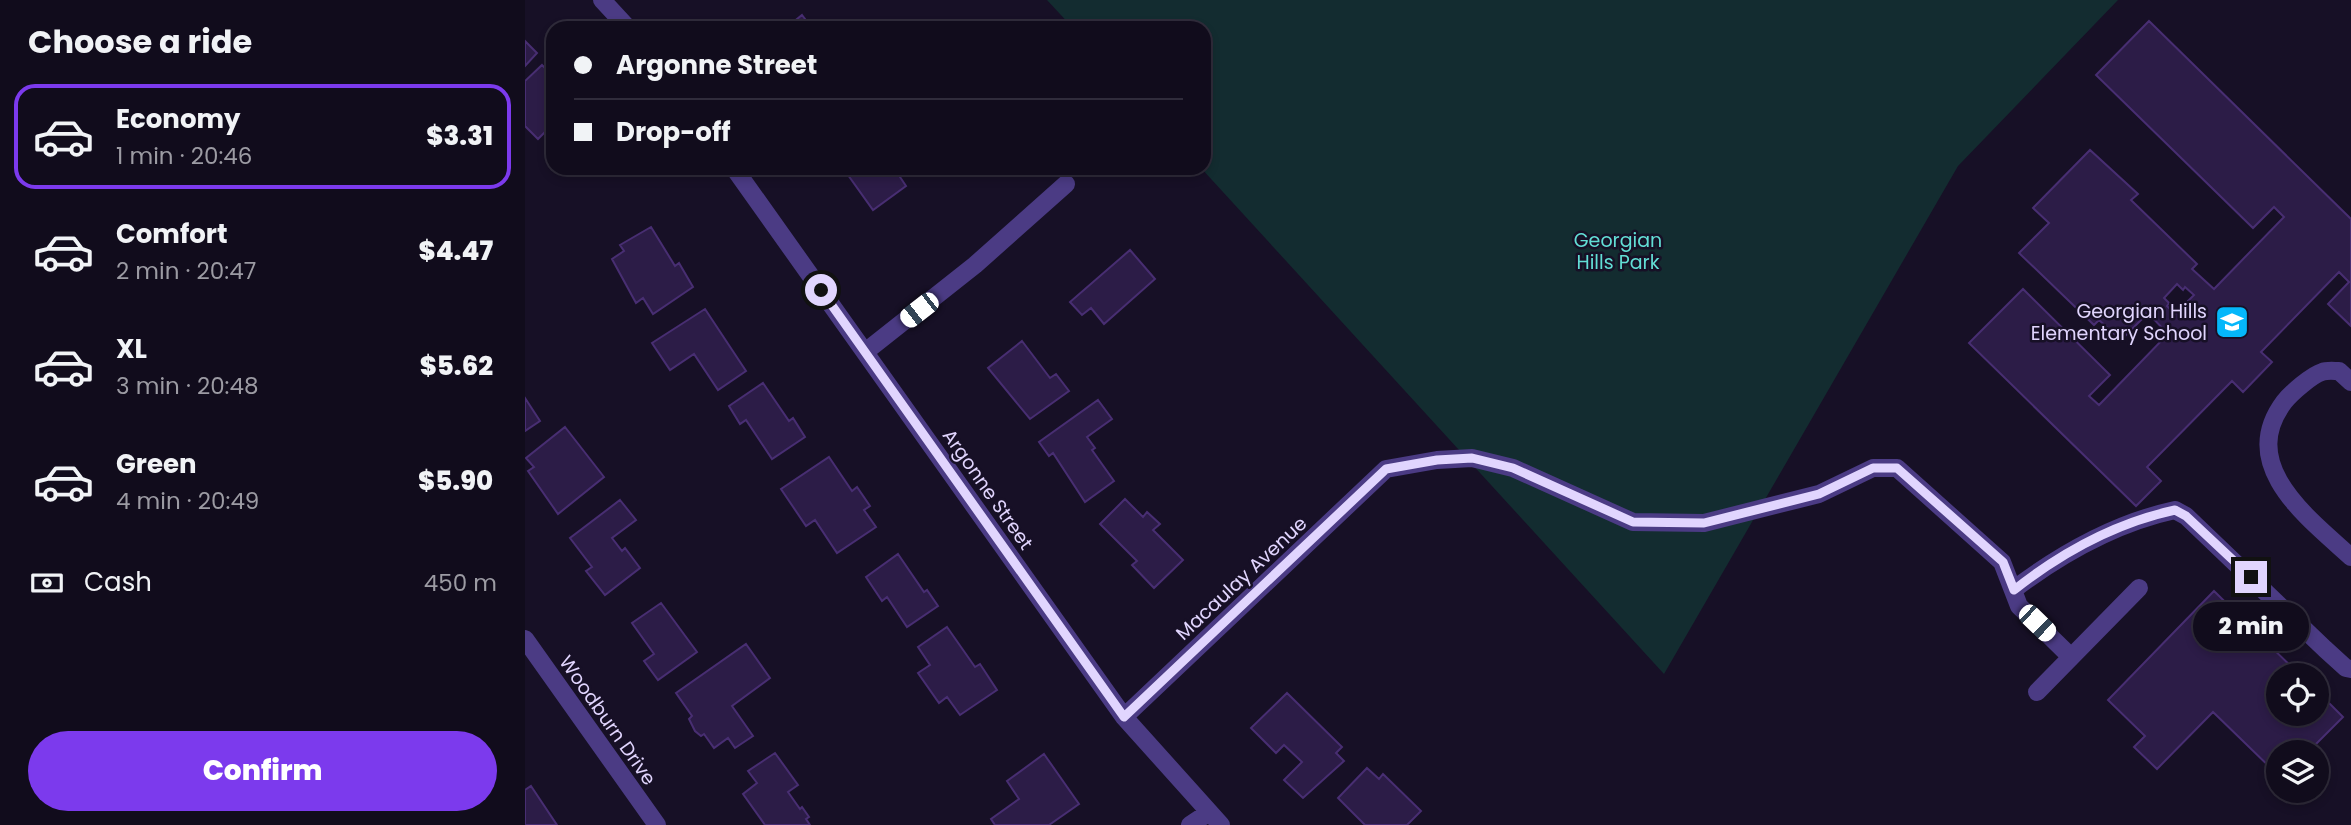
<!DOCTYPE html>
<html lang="en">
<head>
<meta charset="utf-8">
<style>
	:root { --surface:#110c1c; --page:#1a1525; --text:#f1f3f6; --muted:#9c9ba3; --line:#302c3b; --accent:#7c3aed }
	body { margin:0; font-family:Poppins,sans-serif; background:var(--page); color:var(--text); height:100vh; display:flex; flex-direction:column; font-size:26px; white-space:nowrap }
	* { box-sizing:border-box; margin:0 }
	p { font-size:23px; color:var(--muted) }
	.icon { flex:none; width:38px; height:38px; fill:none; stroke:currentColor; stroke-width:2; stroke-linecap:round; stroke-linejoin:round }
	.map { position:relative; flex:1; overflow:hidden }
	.panel { display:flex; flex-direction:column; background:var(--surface); width:525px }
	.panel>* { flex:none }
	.banner { position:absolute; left:21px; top:21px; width:665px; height:154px; border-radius:21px; box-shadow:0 4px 10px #0003,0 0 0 2px var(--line); display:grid; align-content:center; height:154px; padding:0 28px; background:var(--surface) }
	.tools { position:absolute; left:1741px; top:663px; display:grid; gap:14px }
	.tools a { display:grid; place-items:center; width:63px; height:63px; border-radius:50%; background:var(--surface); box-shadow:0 4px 10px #0003,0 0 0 2px var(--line); font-size:35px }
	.end { position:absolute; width:32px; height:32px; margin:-16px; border:9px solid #e1d5fe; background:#111; box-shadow:0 0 0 4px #111 }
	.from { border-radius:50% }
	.bubble { position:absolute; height:49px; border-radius:24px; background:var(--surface); box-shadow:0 4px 10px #0003,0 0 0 2px var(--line); font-size:23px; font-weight:800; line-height:49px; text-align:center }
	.car { position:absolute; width:21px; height:42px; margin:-21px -10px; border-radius:9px; box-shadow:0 0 5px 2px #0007; background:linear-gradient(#fff 24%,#345 0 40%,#fff 0 76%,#345 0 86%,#fff 0) }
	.banner b { display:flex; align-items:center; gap:24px; height:66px; font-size:26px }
	.banner b+b { border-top:2px solid var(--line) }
	.banner i { width:18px; height:18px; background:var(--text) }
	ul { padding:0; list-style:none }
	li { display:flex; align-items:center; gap:21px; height:105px; margin:0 14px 10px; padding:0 14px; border:4px solid transparent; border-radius:21px }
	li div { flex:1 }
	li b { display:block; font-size:26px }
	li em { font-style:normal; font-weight:800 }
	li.on { border-color:var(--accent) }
	li>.icon { width:63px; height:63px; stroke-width:1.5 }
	h2 { padding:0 28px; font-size:32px; line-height:84px }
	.pay { display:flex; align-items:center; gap:18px; height:77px; padding:0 28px; font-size:26px }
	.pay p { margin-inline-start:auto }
	.primary-button { display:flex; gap:14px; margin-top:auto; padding:14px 28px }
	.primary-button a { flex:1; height:80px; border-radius:42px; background:var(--accent); color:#fff; font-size:28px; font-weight:800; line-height:80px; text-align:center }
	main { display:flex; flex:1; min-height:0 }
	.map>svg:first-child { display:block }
</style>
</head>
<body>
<main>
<section class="panel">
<h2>Choose a ride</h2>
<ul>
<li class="on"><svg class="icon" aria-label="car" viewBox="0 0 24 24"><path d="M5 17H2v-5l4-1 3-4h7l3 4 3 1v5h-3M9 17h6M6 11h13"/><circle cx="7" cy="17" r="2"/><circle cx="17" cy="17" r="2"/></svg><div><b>Economy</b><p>1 min · 20:46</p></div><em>$3.31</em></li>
<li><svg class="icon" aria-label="car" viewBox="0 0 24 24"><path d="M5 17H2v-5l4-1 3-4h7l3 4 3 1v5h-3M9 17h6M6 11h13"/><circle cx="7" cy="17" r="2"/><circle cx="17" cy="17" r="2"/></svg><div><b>Comfort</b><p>2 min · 20:47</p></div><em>$4.47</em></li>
<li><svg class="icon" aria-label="car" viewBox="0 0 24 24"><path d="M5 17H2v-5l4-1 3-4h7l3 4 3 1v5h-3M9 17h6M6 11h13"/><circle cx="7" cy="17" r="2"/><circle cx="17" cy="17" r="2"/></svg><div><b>XL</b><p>3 min · 20:48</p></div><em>$5.62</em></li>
<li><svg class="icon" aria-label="car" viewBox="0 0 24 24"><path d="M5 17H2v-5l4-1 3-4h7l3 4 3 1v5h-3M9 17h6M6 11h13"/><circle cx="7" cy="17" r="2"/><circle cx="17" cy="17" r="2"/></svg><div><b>Green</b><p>4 min · 20:49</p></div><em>$5.90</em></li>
</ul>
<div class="pay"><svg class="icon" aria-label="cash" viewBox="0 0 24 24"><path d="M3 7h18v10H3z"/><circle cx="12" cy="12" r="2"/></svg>Cash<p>450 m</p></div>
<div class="primary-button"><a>Confirm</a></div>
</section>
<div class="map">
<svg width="1826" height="825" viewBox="0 0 1826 825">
	<rect width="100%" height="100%" fill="#171026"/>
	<!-- green -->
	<path fill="#132c30" d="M522,0H1593L1433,166L1139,674L676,168H679V28H548Z"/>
	<!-- building -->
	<path fill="#2c1c47" stroke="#482e72" stroke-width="2" fill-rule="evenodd" d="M277,15L287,28H261Z
		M1624,21L1826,219V326L1803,304L1824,282L1814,272L1736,352L1747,362L1718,392L1707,381L1622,467L1636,481L1611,506L1444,343L1498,289L1585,375L1564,396L1574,405L1643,334L1623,313L1596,340L1574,320L1569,325L1494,253L1524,223L1508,208L1565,150L1613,194L1606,200L1672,264L1667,269L1689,289L1759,217L1749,207L1728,228L1571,75ZM1652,284L1658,290L1660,287L1669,295L1650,314L1642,306L1644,303L1639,298Z
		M0,41L12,53L0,66Z
		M17,65L28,76V128L26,126L13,139L0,126V81Z
		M318,168H369L381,186L348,210Z
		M126,227L150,266L154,263L168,287L128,314L118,298L111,303L87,259L99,251L95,245Z
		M605,250L630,279L579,324L566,308L557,315L545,302Z
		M180,309L221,371L193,390L169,354L145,370L127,343Z
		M497,341L525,378L531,374L544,391L505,419L463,368Z
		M238,383L264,421L268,418L280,437L247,459L221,420L215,424L204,406Z
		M0,398L15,421L0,431Z
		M573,400L587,419L562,437L570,448L567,450L589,481L560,502L528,453L524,456L514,442Z
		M40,427L79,477L33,514L3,471L9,467L1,458Z
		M304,457L327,491L332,487L345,506L339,510L351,527L312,553L290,520L281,526L256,489Z
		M600,499L618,517L622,512L635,524L628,530L658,560L629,588L607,565L612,561L575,524Z
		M95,500L111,520L87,538L97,551L100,548L115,568L80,595L61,571L67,567L45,538Z
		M373,554L399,592L402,590L413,606L382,627L362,597L357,601L341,577Z
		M1689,591L1776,676H1754V714H1792V691L1818,717L1783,752H1754V776L1688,712L1632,769L1609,747L1620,736L1583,700Z
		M136,603L172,652L133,680L119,661L129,654L107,623Z
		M422,627L450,667L455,664L472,690L435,715L422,697L414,703L393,673L405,665L393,647Z
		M221,644L245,678L207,706L228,736L210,748L203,738L189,748L179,734L176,736L170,731L164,719L167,716L151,693Z
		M762,693L817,747L811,753L819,761L778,798L759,780L777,762L759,745L751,753L726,728Z
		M250,753L273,785L263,792L275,809L277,807L284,817L281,819L285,825H240L218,794L232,783L223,771Z
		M519,754L554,804L524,825H470L466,819L494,799L482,781Z
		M842,768L854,779L858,774L896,811L882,825H840L813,798Z
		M6,786L32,825H0V790Z"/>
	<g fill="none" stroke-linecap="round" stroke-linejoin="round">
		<!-- minor -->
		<path stroke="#4b3b84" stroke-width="18" d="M77,0L103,28
			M209,168L599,717L696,825
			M340,352L450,265L541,184
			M1826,382L1814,371C1809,371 1802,370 1797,372C1787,375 1766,393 1759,402C1712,465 1782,517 1826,557
			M1488,590C1537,553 1590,523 1650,510L1661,516L1800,649L1821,668L1826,669
			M0,639L132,825
			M1512,692L1614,588
			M599,717L861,469L912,460L947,458L988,468L1108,522L1179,523L1294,494L1348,468H1372L1477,562L1494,606L1546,657
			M665,825L683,813"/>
	</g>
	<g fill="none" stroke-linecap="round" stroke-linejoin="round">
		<!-- route -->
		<path stroke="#e1d5fe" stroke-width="9" d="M296,290L599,717L861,469L912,460L947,458L988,468L1108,522L1179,523L1294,494L1348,468H1372L1478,562L1489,590C1537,552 1590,523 1650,510L1661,516L1726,577"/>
	</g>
	<!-- icons -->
	<defs>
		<g id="school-square" transform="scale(1.75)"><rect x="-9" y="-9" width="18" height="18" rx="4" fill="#05b7fa" stroke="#171026"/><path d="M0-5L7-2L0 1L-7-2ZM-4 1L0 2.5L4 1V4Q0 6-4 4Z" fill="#fff"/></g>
	</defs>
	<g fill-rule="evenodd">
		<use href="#school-square" x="1707" y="322"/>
	</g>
	<g text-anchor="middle" stroke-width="5" stroke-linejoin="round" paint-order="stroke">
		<!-- park labels -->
		<g font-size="19" fill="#62ded5" stroke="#171026">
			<text x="1093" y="247">Georgian<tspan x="1093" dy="22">Hills Park</tspan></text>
		</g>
		<!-- poi labels -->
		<g font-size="19" fill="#e1d5fe" stroke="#171026" text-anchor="end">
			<text x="1682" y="318">Georgian Hills<tspan x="1682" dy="22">Elementary School</tspan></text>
		</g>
		<!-- street labels -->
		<g font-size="19" fill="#e1d5fe" stroke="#171026">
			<text transform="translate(463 489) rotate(55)" y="7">Argonne Street</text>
			<text transform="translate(716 578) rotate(-43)" y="7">Macaulay Avenue</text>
			<text transform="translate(83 720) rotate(55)" y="7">Woodburn Drive</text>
		</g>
	</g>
</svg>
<div class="tools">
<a><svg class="icon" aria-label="locate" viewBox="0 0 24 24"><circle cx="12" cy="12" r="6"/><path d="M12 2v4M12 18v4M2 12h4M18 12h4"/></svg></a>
<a><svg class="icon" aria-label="layers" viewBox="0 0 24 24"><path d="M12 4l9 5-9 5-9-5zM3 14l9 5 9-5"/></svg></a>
</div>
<i class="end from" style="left:296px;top:290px"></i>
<i class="end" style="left:1726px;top:577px"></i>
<div class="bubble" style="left:1668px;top:602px;width:116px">2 min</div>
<i class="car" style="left:394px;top:310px;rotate:232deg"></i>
<i class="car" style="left:1512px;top:623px;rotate:134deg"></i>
<div class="banner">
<b><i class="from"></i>Argonne Street</b>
<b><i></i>Drop-off</b>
</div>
</div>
</main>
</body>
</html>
